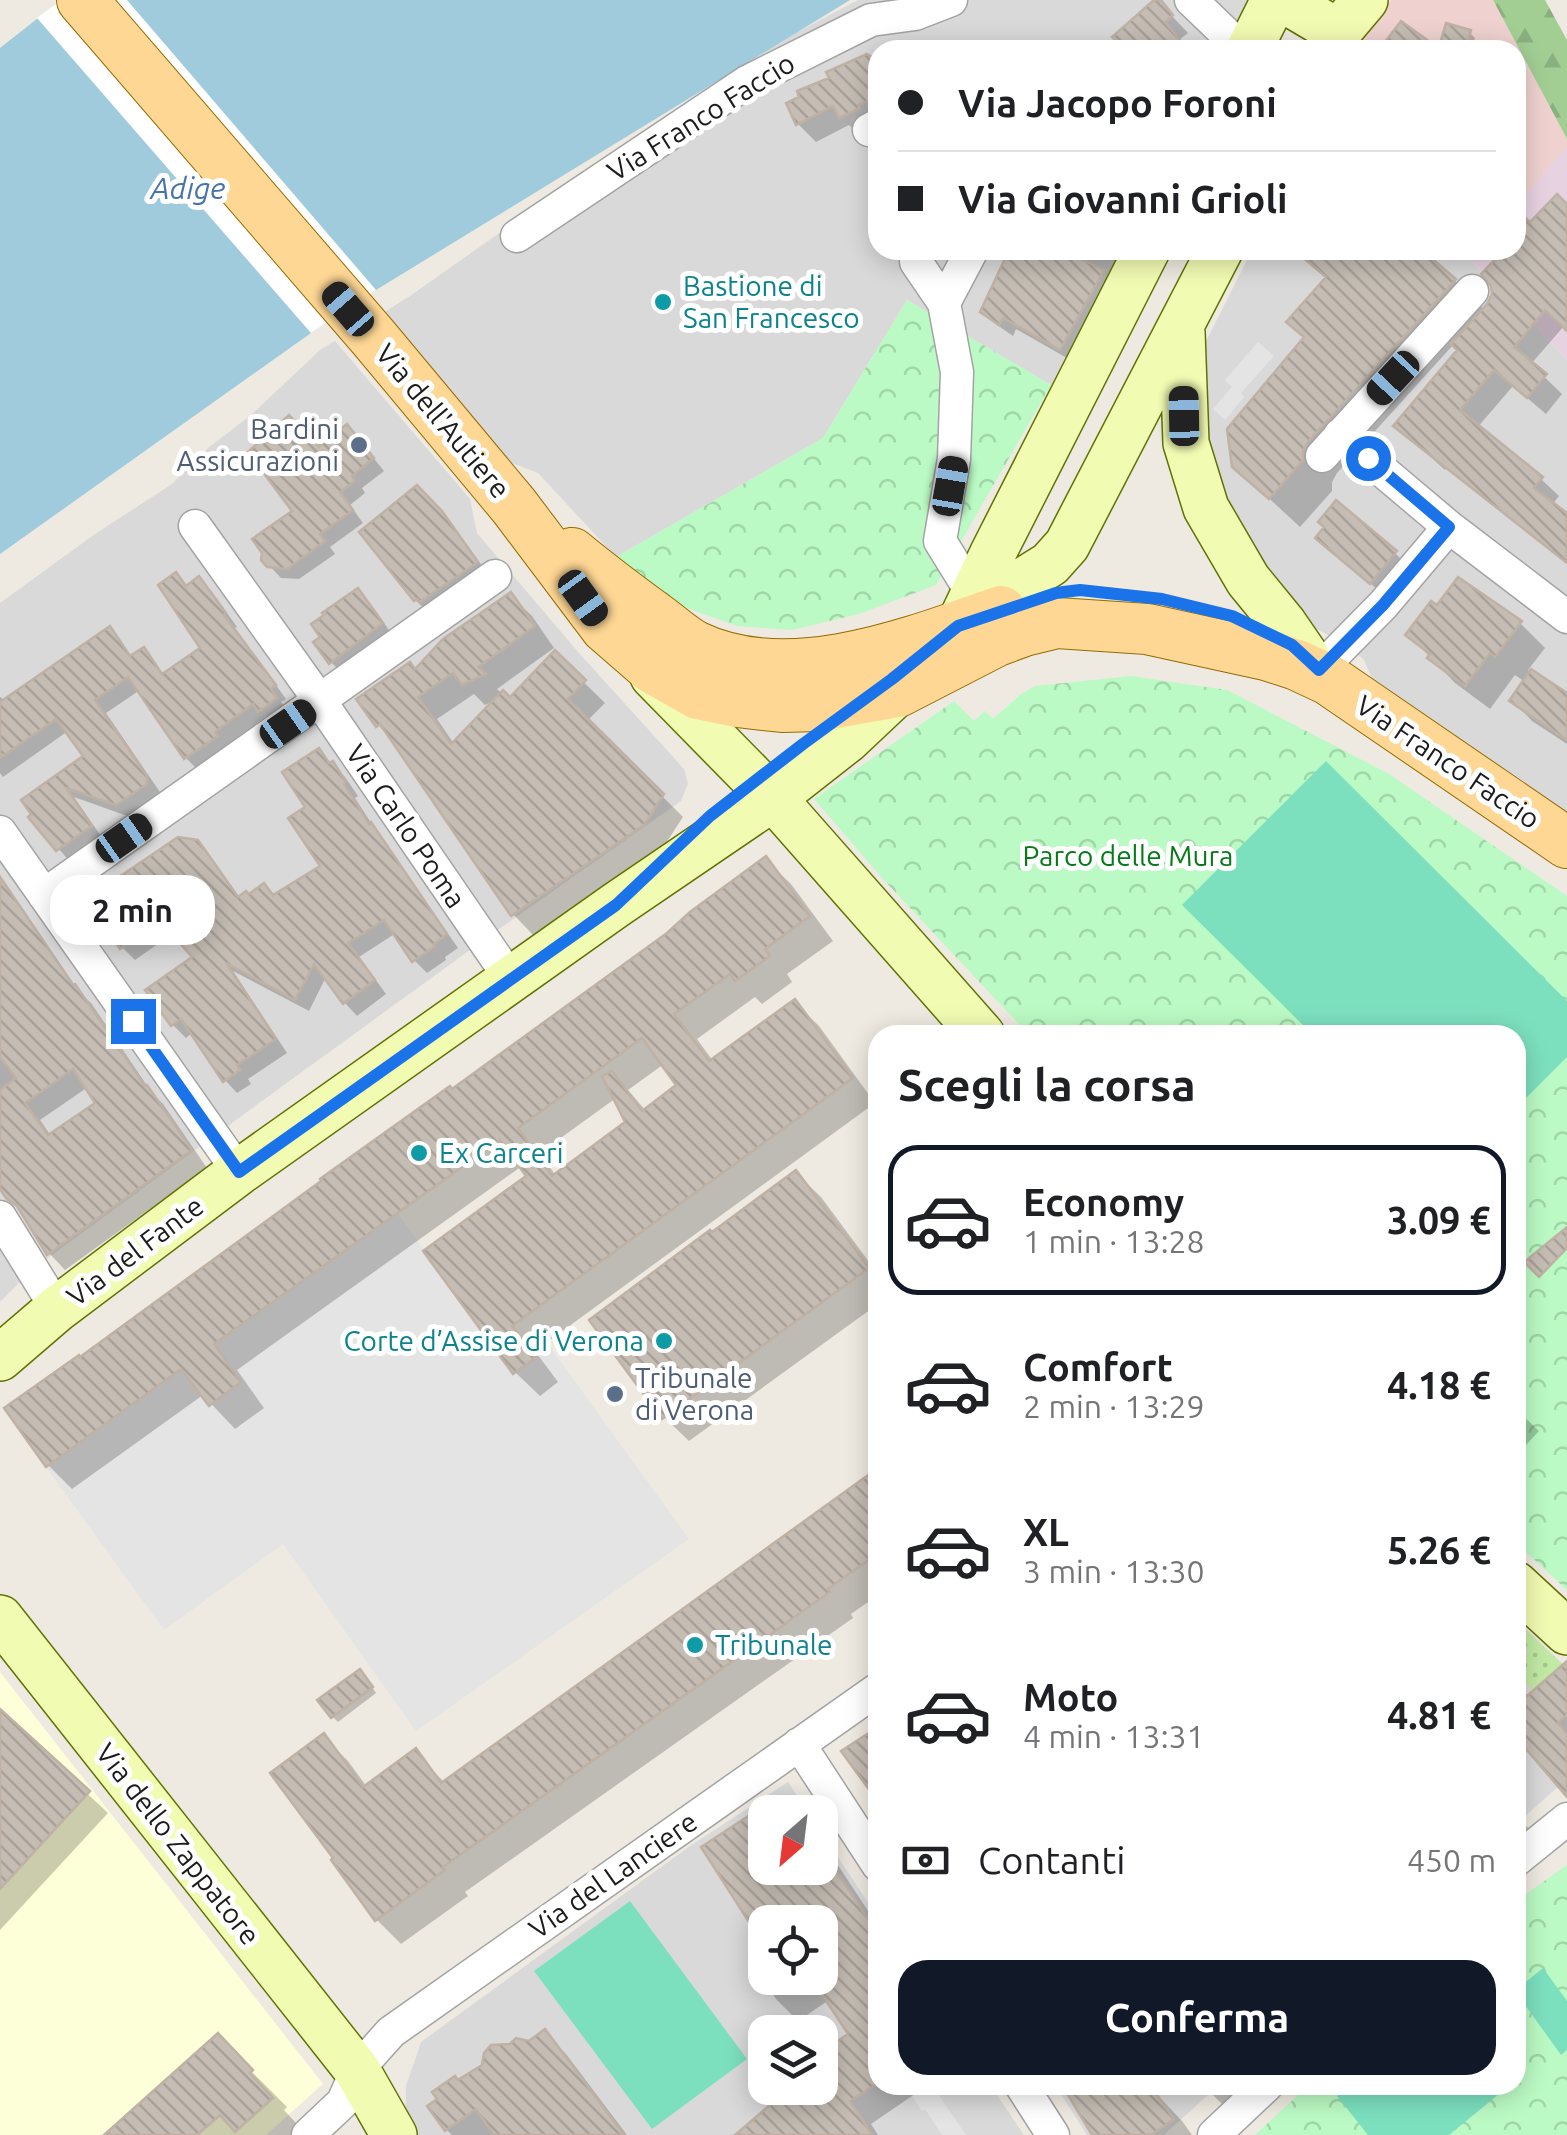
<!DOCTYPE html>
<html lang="it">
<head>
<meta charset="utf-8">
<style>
	:root { --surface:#fff; --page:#f6f6f6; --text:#202124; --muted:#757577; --line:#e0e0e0; --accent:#111827 }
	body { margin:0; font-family:Ubuntu,sans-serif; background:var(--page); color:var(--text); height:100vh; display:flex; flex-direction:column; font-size:38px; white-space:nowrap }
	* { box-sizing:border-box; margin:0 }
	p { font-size:32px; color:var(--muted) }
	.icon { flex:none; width:55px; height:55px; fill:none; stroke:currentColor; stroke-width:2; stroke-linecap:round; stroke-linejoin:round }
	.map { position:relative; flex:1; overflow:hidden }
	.side { position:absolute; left:868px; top:1025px; width:658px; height:1070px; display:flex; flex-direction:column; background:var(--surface); border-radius:30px; box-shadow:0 5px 25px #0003 }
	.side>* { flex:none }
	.guide { position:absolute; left:868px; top:40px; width:658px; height:220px; border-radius:30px; box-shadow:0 5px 25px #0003; display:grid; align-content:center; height:220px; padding:0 30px; background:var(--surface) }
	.needle { width:65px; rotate:208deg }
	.buttons { position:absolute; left:748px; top:1795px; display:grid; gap:20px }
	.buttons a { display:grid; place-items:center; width:90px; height:90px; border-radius:20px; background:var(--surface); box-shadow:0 5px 25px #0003; font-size:50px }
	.end { position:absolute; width:45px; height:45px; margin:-22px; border:12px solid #1a73e8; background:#fff; box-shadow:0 0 0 5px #fff }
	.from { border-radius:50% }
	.bubble { position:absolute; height:70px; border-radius:30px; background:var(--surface); box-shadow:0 5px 25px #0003; font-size:32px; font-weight:700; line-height:70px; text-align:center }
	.car { position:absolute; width:30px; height:60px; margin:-30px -15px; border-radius:12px; box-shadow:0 0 8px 2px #0007; background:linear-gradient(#222 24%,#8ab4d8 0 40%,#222 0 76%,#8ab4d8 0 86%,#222 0) }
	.guide b { display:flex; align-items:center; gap:35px; height:95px; font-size:38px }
	.guide b+b { border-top:2px solid var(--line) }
	.guide i { width:25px; height:25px; background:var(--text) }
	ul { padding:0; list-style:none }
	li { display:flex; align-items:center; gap:30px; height:150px; margin:0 20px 15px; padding:0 10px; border:5px solid transparent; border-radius:30px }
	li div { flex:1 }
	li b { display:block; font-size:38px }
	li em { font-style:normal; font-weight:700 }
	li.current { border-color:var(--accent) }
	li>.icon { width:90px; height:90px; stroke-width:1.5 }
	h2 { padding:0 30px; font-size:45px; line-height:120px }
	.pay { display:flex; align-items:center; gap:25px; height:110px; padding:0 30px; font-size:38px }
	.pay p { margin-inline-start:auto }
	.cta { display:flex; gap:20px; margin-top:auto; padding:20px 30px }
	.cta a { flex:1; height:115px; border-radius:30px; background:var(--accent); color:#fff; font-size:40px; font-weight:700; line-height:115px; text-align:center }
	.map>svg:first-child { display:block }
</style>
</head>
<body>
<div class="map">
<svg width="1567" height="2135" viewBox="0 0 1567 2135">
	<defs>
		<pattern id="grass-dots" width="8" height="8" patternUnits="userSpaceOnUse" patternTransform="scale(2.5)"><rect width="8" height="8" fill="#c2eaa4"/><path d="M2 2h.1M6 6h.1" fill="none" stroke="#a6c88d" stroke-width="1.8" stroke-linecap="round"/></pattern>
		<pattern id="forest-firs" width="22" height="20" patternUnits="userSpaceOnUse" patternTransform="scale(2.5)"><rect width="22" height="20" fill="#a2ce94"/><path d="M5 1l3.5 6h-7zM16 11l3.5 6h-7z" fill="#8bb07f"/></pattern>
		<pattern id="park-crowns" width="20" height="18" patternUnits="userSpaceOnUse" patternTransform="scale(2.5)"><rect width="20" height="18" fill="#bbfac4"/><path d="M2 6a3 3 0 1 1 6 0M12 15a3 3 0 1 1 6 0" fill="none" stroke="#a0d6a8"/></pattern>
		<pattern id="building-back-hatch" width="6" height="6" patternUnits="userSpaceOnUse" patternTransform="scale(2.5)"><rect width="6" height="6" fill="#c5bdb4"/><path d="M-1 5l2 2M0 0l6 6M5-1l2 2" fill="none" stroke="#a9a29a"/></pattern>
	</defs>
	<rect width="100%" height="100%" fill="#eeeae1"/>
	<!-- residential -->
	<path fill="#dad9d9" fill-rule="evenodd" d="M858,0H1255L1223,50H878V250H1120L1051,385L907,300L823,438L616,557L538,473L512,463L383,313L410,296L648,128L769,47Z
		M1252,250H1461L1567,359V812L1373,681L1364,660L1347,644L1271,607L1199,455L1188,377Z
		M335,341L470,499L477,533L579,653L684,769L688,784L681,801L485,939L207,1141L33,1269L0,1302V603L95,534L172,484L208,448L251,415L320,350Z
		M1515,1619L1567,1668V1779L1515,1825Z
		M788,1782L808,1812H765V1868H820V1830L877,1916L878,2085H990L1024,2135H405L406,2086L421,2042L690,1846ZM765,1922H820V1978H765ZM765,2032H820V2088H765Z
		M1055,2085H1219L1164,2135H1087Z"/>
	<!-- commercial -->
	<path fill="#efd2cf" d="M1391,0H1493L1567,139V148L1515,207V50H1352Z"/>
	<!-- industrial -->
	<path fill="#e7d2e2" d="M1567,148V359L1469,258L1476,250H1515V207Z"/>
	<!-- education -->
	<path fill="#fdffd8" d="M0,1672L323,2084L266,2135H0Z"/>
	<!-- grass -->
	<path fill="url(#grass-dots)" d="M1515,1619L1563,1665L1533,1690L1515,1671V1666L1529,1652L1515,1639Z"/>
	<!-- forest -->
	<path fill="url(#forest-firs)" d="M1493,0H1545L1567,40V139Z"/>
	<!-- park -->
	<path fill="url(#park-crowns)" d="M907,300L1051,385L936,585L859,614L792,630L737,626L684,607L617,559L616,557L823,438Z
		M1131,676L1227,690L1389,774L1567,896V1590L1515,1542V1035H1029L883,879L814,799L954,701L974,721L985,711L993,719L1021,694L1035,686Z
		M1567,1865V2135H1255L1309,2085H1515V1902Z"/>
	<!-- pitch -->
	<path fill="#7ce0bf" d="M1326,761L1567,1001V1057L1515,1109V1035H1313L1182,905Z
		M630,1901L747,2059L652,2129L534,1971Z
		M1543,1968L1567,2001V2050L1561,2055L1515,1991Z
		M1350,2085H1510L1449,2135H1368L1337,2096Z"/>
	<!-- parking -->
	<path fill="#e4e4e4" d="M1258,342L1274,356L1241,393L1244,397L1225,420L1213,409L1232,387L1225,380Z
		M398,1214L513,1373L550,1347L689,1539L416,1731L283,1544L164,1630L46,1467L181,1369L209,1405L241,1382L214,1344Z
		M912,2085H932L966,2135H942L925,2109L922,2111L907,2089Z"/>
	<!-- water -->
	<path fill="#9fcbdd" d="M61,0H850L376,290L311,333L0,554V48Z"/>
	<!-- pier -->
	<path fill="#fff" d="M61,0H127L376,290L311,333L37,18Z"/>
	<!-- shadow -->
	<path fill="#0003" fill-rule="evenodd" d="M1157,0L1188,33L1179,40L1188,50H1115Z
		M1470,33L1475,38L1471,50H1451L1442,44Z
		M945,42L952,50H936Z
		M878,65V123L859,135L849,125L816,142L798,124L832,80Z
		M1567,207V328L1564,326L1531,364L1562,394L1546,414L1513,386L1477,428L1541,479L1559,496L1552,505L1567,516V564L1447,467L1445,470L1396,426L1460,350L1454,344L1337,473L1332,482V491L1300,527L1234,466L1306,339L1328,278L1318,250H1423L1485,310L1489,306L1507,250H1515V220L1530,226Z
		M1020,250H1057L1065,254L1067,250H1121L1107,276L1115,285L1074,362L1016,329L1013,336L997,325L983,311Z
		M358,439L384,471L362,488L365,493L350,505L363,523L330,547L335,554L299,579L281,578L263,559L296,511L319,449Z
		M417,488L453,526L488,574L427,611L415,600Z
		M1327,527L1395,553L1407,565L1383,594L1330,550Z
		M176,576L188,587L199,579L212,592L237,627L235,628L286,699L281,702L288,712L273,723L266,716L226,746L229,749L198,770L186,758L140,690L106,713L162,795L130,817L74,797L103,839L70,862L32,817L87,756L68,731L3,777L0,773V697L6,701L110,630L133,658L144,651L165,676L203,649Z
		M358,591L370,603L393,636L343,674L331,662Z
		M511,596L532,616L554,648L497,689L510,701L555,654L605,703L587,721L683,817L664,846L533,935L513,914L395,742L378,725L416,672ZM474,694L485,705L497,699L454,744L437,719Z
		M1520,623L1545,648L1528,670L1567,696V744L1532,721L1513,701L1525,682L1515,675L1490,709L1455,683L1409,635Z
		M319,751L345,777L358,796L355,798L377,832L458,948L445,957L446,960L427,973L414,960L396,933L359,957L386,994L357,1016L345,1003L326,977L309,1011L233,971L287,1053L248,1079L251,1084L237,1093L225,1080L193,1032L186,1038L173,1025L196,957L175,932L135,960L122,947L197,843L210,856L240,898L275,897L324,866L308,807Z
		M766,860L791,884L833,941L787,974L792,982L762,1004L755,997L697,1039L713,1061L794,1002L819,1026L875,1103L535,1351L558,1382L540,1396L515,1372L427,1251L529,1176L522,1166L237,1370L264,1408L235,1429L203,1395L72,1489L48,1465L80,1360L668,935ZM664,1064L680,1086L646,1111L628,1090ZM616,1098L629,1123L556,1176L540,1153Z
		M0,875L80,993L91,1003L152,1093L163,1104L207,1168L65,1270L49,1253L24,1213L0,1185ZM88,1087L99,1103L51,1136L40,1120Z
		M796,1173L821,1197L878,1274V1304L689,1441L664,1417L712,1235Z
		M1515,1408L1539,1431L1515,1457Z
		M1515,1458L1525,1468L1515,1478Z
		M878,1471V1595L851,1614L853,1618L465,1892L468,1896L401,1944L376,1919L324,1737L348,1761L367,1787L415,1752L445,1783Z
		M1567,1672V1792L1515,1738V1684L1529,1698Z
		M365,1677L376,1693L338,1722L333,1717Z
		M0,1712L108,1813L0,1930Z
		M785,1795L802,1812H765V1868H820V1838L878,1926V2085H928L871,2124L878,2135H739L772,2106L801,2088H820V2056L852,2035L829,2000L798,2021L776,1999L766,1983L774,1978H820V1922H765V1942L704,1848Z
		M1515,1813L1546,1848L1515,1874Z
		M544,2032L566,2054L627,2135H497L495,2133L492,2135H452L447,2130L458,2083L529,2044Z
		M217,2037L287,2107L284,2110L307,2135H108Z
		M1066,2085H1148L1182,2121L1192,2135H1095Z
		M1203,2085H1275L1237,2119Z"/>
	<!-- building -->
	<path fill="url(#building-back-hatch)" stroke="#bfb1a3" stroke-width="2.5" fill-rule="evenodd" d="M1154,0H1161L1173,15L1165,22L1188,50H1126L1112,37Z
		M1401,21L1441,50H1379Z
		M1446,23L1471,30L1465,50L1440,44Z
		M867,54L878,61V97L858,105L860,108L839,118L833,106L796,125L786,103L799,97L797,91L829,78L826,72Z
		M1557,194L1567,204V331L1545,310L1514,347L1547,374L1527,398L1494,370L1460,410L1543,477L1534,488L1567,513V563L1393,426L1457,350L1451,344L1487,304L1492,294L1491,286L1481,274L1504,250H1515V208L1530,222Z
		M1009,250H1063L1104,270L1060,350L1003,318L999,325L980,312Z
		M1294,250H1422L1456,279L1307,443L1303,451V460L1269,499L1232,467L1227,429L1304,337L1286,322L1326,277Z
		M289,415L319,446L347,424L374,458L352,476L355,481L340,492L353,510L320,534L325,541L287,569L267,567L261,560L262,553L252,539L292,511L248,452Z
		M417,485L442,511L478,562L420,602L417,599L414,601L359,532Z
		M1336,500L1397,551L1370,584L1315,538L1324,527L1318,522Z
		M176,572L186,586L199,576L226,613L224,615L276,685L271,689L277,698L258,712L253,704L215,732L218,736L184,759L128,677L95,700L147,776V784L116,805L66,788L92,826L56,851L28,817L31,814L21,800L83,756L56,719L0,758V702L110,626L130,656L144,647L162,674L200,648L158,585Z
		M1458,577L1522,621L1495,657L1490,653L1465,686L1427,658L1430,654L1405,635L1431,601L1437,605Z
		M358,588L383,623L329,664L313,642L320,637L311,624L324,615L322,613Z
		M511,592L535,626L478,667L486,674L462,685L453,673L418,697L451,744L503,690L510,697L555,650L586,680L568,699L664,794L644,825L511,916L380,724L376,727L356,699L410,662L415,669L443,639Z
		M1531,669L1567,693V740L1509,701Z
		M319,748L329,763L333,761L346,782L344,784L369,824L371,822L447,934L434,944L435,946L412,962L384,920L348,943L375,980L343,1004L314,964L295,1000L226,963L276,1039L237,1065L240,1070L223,1082L181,1019L171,1026L145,990L192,957L178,941L163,919L120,949L85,900L178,837L198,840L238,897L246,891L249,894L264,883L273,895L320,866L288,818L305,807L282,772Z
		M766,856L810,916L765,949L770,956L735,981L730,974L674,1014L709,1061L795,999L853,1078L512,1326L536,1357L513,1374L423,1251L526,1176L500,1140L214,1344L241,1382L209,1406L181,1369L46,1467L4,1408L79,1355L80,1357L321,1181L320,1179L450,1086L452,1089L667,933L690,912ZM642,1038L676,1085L642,1111L612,1071L602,1076L625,1122L552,1176L518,1128Z
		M0,877L73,985L75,984L145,1086L147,1085L192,1150L47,1255L17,1206L6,1198L0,1189V1090L16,1078L0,1057ZM73,1069L95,1103L48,1135L25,1103Z
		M796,1170L869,1268L662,1419L589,1320L710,1230L712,1232Z
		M1567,1227V1248L1539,1277L1524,1262Z
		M878,1468V1553L828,1589L830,1592L443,1867L445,1870L375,1921L331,1860L333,1858L270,1773L324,1733L363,1787L416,1748L441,1783Z
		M1567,1661V1715L1558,1723L1567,1734V1797L1515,1736V1682L1527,1696Z
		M360,1669L373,1687L331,1718L317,1700Z
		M0,1709L90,1791L0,1889Z
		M878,1727V1802L841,1751Z
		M765,1805V1868H834L878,1934V2083L850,2101L872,2135H735L771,2104L797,2088H820V2053L848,2034L811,1978H820V1922H765V1947L701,1847Z
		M545,2029L624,2135H494L476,2109L445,2131L427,2106L437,2099L432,2092L455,2076L458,2080L482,2065L484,2053L491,2045L510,2044L516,2038L529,2041Z
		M218,2033L253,2070L250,2073L273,2098L235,2132L220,2115L197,2135H104Z
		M1062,2085H1150L1174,2119L1151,2135H1092Z"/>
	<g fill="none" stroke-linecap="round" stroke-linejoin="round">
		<!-- street casing -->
		<g stroke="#a3a3a3" stroke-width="35">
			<path id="street" d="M1191,0L1243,50
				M869,130L878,125
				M517,236L747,82L871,20L915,14L951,0
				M916,250V262L944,303
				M1340,435L1449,527L1567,617
				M1322,456L1472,291
				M195,526L320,701L512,981
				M966,583L940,541L954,459L957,372L944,303L972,250
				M1319,670L1383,605L1449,527
				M0,832L239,1172
				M44,895L495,576
				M0,1217L57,1309
				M799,1744L878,1865
				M1515,1861L1567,1819
				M1021,2085L1053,2135
				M308,2135L343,2102L357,2070L391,2032L878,1689
				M1214,2135L1267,2085"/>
		</g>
		<!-- secondary casing -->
		<g stroke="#607302" stroke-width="48">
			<path id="secondary" d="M1284,0L1338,32
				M1249,50L1274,0
				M1327,50L1338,32L1365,0
				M1182,332L1186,443L1206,508L1248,580L1284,624L1306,656
				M962,623L978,609L1050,564L1067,545L1220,250
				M653,676L755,780
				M773,798L982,1035
				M0,1358L57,1309L239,1172L616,905L773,798L847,740L898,692L957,629L993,553L1147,250
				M1515,1584L1567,1632
				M0,1618L357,2070L394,2135"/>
		</g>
		<!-- primary casing -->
		<g stroke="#936c00" stroke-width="52">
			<path id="primary" d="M82,0L373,337L514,506L606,628L652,668L698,694L737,702L782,707L819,706L898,692L997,641L1024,631L1057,623L1147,629L1266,655L1297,665L1329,680L1567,843
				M572,553C600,576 629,598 658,619C670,628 682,639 695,646C789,691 910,643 1001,611"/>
		</g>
		<!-- street -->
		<use href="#street" stroke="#fff" stroke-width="32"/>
		<!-- secondary -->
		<use href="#secondary" stroke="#f2fbb2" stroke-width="45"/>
		<!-- primary -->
		<use href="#primary" stroke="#fed795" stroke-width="50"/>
	</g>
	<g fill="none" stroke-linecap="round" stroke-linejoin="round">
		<!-- route -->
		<path stroke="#1a73e8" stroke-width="12" d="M133,1021L239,1172L616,905L710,816L803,744L892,679L958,626L1056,593L1080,590L1162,599L1232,616L1292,645L1319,670L1383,605L1449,527L1368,458"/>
	</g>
	<!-- markers -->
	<g fill="#0f9aa8" stroke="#fff" stroke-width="4">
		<circle cx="663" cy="302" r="10"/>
		<circle cx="419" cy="1153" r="10"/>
		<circle cx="664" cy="1341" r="10"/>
		<circle cx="695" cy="1645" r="10"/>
	</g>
	<g fill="#5c6f8a" stroke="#fff" stroke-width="4">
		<circle cx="359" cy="445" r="10"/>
		<circle cx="615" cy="1394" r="10"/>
	</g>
	<g text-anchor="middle" stroke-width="10" stroke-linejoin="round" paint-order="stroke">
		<!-- street labels -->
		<g font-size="28" fill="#1c1c1c" stroke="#fff">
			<text transform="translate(701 117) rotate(-32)" y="10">Via Franco Faccio</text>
			<text transform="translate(443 421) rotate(50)" y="10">Via dell'Autiere</text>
			<text transform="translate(1448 762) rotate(34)" y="10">Via Franco Faccio</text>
			<text transform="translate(406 826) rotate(56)" y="10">Via Carlo Poma</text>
			<text transform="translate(135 1251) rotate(-37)" y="10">Via del Fante</text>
			<text transform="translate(178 1844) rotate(52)" y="10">Via dello Zappatore</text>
			<text transform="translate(613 1875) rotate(-35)" y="10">Via del Lanciere</text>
		</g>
		<!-- culture labels -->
		<g font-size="28" fill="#0d838f" stroke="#fff" text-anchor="start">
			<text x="683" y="296">Bastione di<tspan x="683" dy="32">San Francesco</tspan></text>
			<text x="439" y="1163">Ex Carceri</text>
			<text x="644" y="1351" text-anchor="end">Corte d’Assise di Verona</text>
			<text x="715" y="1655">Tribunale</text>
		</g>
		<!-- service labels -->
		<g font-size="28" fill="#4e5e75" stroke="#fff" text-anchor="end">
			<text x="339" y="439">Bardini<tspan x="339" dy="32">Assicurazioni</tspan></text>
			<text x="635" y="1388" text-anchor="start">Tribunale<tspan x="635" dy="32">di Verona</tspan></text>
		</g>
		<!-- park labels -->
		<g font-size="28" fill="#087b19" stroke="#fff">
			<text x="1128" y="866">Parco delle Mura</text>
		</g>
		<!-- water labels -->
		<g font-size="30" font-style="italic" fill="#4773ad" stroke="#fff">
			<text x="188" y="199">Adige</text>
		</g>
	</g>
</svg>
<div class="buttons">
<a><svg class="needle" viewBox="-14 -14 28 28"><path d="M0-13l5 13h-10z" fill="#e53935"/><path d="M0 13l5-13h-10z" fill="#757577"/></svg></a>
<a><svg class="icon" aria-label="locate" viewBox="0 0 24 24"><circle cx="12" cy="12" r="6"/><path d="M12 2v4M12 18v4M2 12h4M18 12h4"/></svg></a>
<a><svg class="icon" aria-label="layers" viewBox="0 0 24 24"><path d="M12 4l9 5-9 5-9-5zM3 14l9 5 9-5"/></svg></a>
</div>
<i class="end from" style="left:1368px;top:458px"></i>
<i class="end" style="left:133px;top:1021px"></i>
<div class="bubble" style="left:50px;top:875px;width:165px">2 min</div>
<i class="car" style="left:348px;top:309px;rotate:319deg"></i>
<i class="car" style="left:1393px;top:378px;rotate:223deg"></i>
<i class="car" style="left:1184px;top:416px;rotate:359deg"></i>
<i class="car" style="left:950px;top:486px;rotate:10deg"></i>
<i class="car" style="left:583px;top:598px;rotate:144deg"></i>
<i class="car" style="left:288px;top:724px;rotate:55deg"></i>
<i class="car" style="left:124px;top:838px;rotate:55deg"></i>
<div class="guide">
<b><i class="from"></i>Via Jacopo Foroni</b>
<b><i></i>Via Giovanni Grioli</b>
</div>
<section class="side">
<h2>Scegli la corsa</h2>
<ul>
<li class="current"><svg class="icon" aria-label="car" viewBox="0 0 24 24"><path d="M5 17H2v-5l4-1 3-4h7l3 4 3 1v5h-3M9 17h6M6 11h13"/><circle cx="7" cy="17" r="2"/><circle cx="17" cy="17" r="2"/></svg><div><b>Economy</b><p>1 min · 13:28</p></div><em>3.09 €</em></li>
<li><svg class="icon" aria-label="car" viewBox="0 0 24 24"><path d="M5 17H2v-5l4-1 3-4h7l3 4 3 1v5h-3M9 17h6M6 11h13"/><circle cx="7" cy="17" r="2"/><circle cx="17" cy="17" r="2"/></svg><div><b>Comfort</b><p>2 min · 13:29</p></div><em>4.18 €</em></li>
<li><svg class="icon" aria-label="car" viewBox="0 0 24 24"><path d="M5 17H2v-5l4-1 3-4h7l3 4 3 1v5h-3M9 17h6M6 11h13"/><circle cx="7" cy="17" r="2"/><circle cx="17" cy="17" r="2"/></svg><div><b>XL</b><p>3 min · 13:30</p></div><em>5.26 €</em></li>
<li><svg class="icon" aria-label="car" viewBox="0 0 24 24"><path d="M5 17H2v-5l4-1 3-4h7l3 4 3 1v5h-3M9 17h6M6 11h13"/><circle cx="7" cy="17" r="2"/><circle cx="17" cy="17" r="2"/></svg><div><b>Moto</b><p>4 min · 13:31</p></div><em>4.81 €</em></li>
</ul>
<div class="pay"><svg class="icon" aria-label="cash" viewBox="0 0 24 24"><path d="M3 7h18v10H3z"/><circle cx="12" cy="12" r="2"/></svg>Contanti<p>450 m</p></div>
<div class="cta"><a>Conferma</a></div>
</section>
</div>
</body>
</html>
